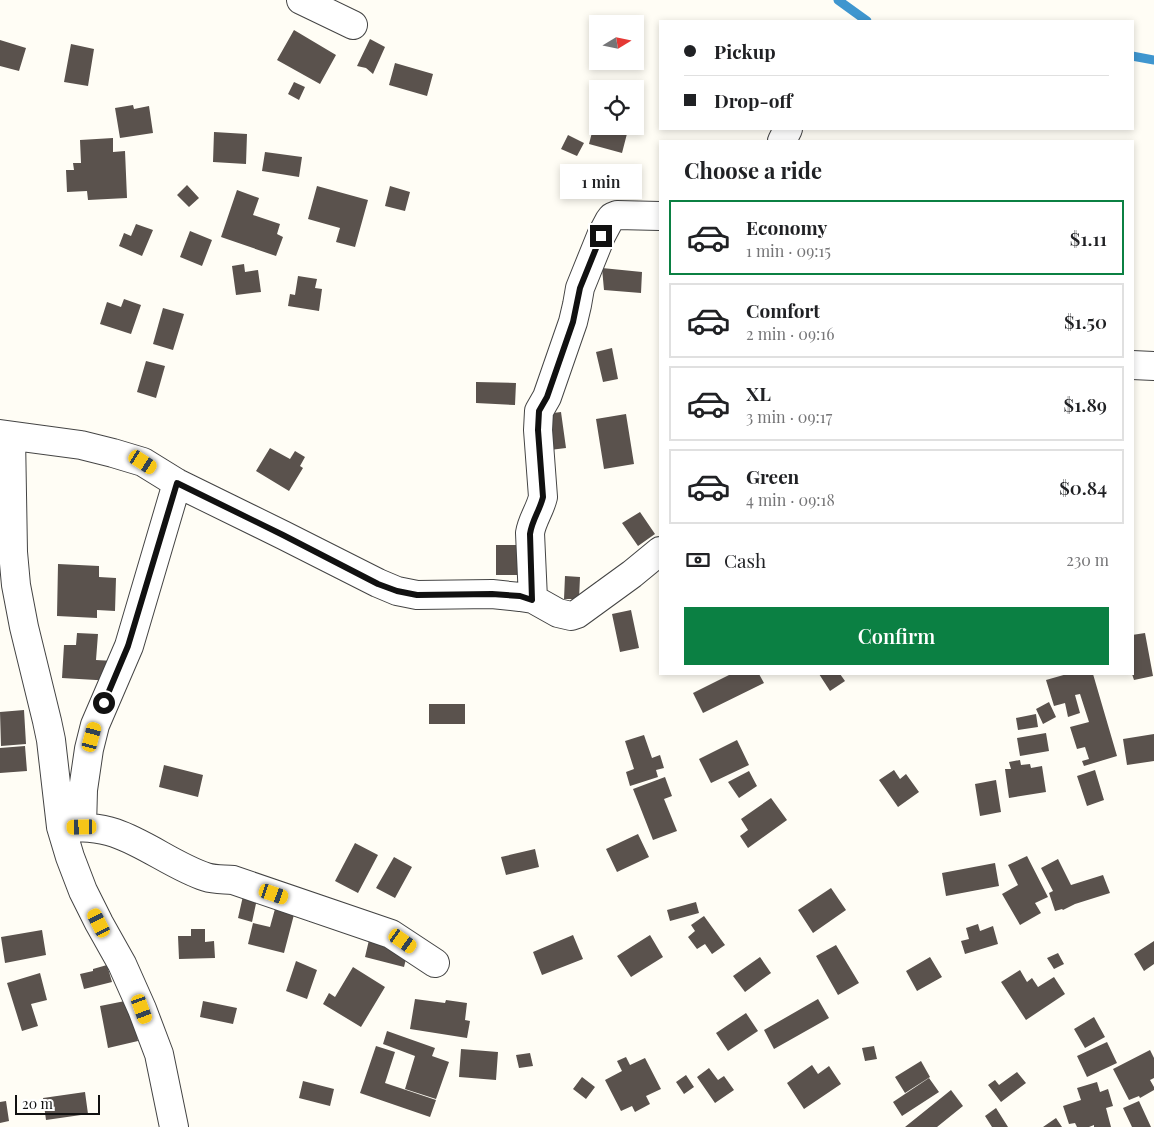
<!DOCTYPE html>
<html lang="en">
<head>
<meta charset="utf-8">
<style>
	:root { --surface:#fff; --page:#f6f6f6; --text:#202124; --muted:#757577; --line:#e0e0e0; --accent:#0b8043 }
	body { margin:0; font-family:"Playfair Display",serif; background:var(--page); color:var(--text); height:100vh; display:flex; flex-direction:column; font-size:19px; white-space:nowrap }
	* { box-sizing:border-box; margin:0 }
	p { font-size:16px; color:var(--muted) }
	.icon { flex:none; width:28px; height:28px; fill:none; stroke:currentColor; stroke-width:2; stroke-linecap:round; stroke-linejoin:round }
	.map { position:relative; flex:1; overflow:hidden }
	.details { position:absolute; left:659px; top:140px; width:475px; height:535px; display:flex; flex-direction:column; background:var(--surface); border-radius:0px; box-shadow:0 2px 8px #0003 }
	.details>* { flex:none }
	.banner { position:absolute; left:659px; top:20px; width:475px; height:110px; border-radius:0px; box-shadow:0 2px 8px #0003; display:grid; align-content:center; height:110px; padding:0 25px; background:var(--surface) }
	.needle { width:32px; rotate:80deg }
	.fabs { position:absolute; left:589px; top:15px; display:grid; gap:10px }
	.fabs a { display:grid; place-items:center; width:55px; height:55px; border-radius:0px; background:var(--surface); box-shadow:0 2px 8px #0003; font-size:25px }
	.scale { position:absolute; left:15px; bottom:12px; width:85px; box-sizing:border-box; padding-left:5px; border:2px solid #111; border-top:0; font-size:14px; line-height:18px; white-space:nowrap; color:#111; -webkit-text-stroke:4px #fff; paint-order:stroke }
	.end { position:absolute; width:22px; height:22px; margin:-11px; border:6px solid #111; background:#fff; box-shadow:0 0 0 2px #fff }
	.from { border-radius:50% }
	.bubble { position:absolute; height:35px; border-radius:0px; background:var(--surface); box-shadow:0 2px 8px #0003; font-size:16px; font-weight:600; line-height:35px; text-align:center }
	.car { position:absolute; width:15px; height:30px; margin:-15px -8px; border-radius:6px; box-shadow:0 0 4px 1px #0007; background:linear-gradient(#f5c518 24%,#345 0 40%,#f5c518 0 76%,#345 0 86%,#f5c518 0) }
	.banner b { display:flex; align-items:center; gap:18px; height:48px; font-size:19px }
	.banner b+b { border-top:1px solid var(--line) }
	.banner i { width:12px; height:12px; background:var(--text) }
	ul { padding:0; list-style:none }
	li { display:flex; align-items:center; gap:15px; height:75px; margin:0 10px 8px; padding:0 15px; border:2px solid var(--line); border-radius:0px }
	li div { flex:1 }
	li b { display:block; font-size:19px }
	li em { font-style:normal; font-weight:600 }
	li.selected { border-color:var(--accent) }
	li>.icon { width:45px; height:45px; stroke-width:1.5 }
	h2 { padding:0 25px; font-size:22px; line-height:60px }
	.pay { display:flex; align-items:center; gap:12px; height:55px; padding:0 25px; font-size:19px }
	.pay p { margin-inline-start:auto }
	.cta { display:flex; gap:10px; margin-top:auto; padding:10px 25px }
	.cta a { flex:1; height:58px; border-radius:0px; background:var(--accent); color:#fff; font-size:20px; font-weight:600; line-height:58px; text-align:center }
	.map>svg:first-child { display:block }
</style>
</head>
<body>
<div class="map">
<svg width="1154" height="1127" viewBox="0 0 1154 1127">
	<rect width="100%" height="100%" fill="#fffdf5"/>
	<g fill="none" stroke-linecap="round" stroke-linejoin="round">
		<!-- stream -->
		<path stroke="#3f96cf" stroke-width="9" d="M838,0L867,21
			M1132,56L1154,60"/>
	</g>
	<!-- building -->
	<path fill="#5a524d" d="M294,30L336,55L320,84L277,60Z
		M370,39L385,47L373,74L366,68L357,66Z
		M0,40L26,48L19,71L0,66Z
		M71,44L94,49L88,86L64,82Z
		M395,63L433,74L427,96L389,85Z
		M294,82L305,87L299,100L288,94Z
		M133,105L134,109L149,106L153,133L120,138L115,108Z
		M597,113L598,126H629L622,153L589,144Z
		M214,132L247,134L246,164L213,162Z
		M568,135L584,143L577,156L561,149Z
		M113,138V152L125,151L127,198L88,200L87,191L67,192L66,170H74L73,163H81L80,140Z
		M265,152L302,157L299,177L262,171Z
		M187,185L199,198L189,207L177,195Z
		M317,186L368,200L355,247L336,242L340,228L308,219Z
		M390,186L410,192L405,211L385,206Z
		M237,190L259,198L253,215L280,224L277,234L283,237L276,256L221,237Z
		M136,224L153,230L142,256L119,246L124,233L131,236Z
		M190,231L212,240L202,266L180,257Z
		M244,264L245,272L258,270L261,292L236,295L232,266Z
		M602,268L642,272L641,293L604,290Z
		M298,276L317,279L315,288L322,289L319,311L288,306L290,294L295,295Z
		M124,299L141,305L131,334L100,324L107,302L121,307Z
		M163,308L184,314L173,350L153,344Z
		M612,348L618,379L603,382L596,352Z
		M146,361L165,366L156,398L137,392Z
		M476,382L516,383L515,405L476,403Z
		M561,412L566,448L550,450L545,414Z
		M626,414L634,464L604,469L596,419Z
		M270,448L290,459L295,451L305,457L300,466L303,468L289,491L256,471Z
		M640,512L655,534L638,546L622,523Z
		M496,545H523V575H496Z
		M58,564L99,566V577L116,578L115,611L97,610V618L57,616Z
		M565,576L580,577L579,599H564Z
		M631,610L639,648L620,652L612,614Z
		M77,633L98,634L96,660L114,661L113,681L62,678L64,645H76Z
		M1145,633L1153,676L1134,680L1132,674V635Z
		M731,674H759L764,683L703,713L693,693Z
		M819,674H840L845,681L830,691Z
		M1067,674H1093L1117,756L1084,766L1082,761L1089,759L1085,747L1077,749L1070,727L1089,722L1080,694L1075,695L1080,713L1068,717L1065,703L1054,706L1046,680Z
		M1049,702L1056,717L1043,724L1036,709Z
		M429,704H465V724H429Z
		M24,710L26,744L1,746L0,712Z
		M1036,714L1038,727L1018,730L1016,718Z
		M1046,733L1049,751L1020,756L1017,738Z
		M1154,734V761L1127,765L1123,739Z
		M644,735L652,758L660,755L664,768L656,770L658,777L630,786L626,772L634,769L625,741Z
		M737,740L749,765L711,783L699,759Z
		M25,746L27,771L0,773V748Z
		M1020,760L1021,765L1030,764L1031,768L1042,766L1046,792L1009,798L1005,769H1011L1009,762Z
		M164,765L203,775L198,797L159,787Z
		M894,770L900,779L906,774L919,792L898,807L879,780Z
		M1095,770L1104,800L1087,806L1077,776Z
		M749,771L757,786L739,798L728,782Z
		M665,777L672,796L664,799L677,831L653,840L633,789Z
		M996,780L1001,812L980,816L975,784Z
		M771,798L787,820L748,848L740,836L748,830L741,819Z
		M638,834L649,857L617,872L606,849Z
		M355,843L378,855L358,893L335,881Z
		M535,849L539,867L506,875L501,857Z
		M1027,856L1048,897L1035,903L1041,913L1020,925L1002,894L1018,885L1008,865Z
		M394,857L412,867L395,898L376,888Z
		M1058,859L1071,885L1103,875L1110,893L1075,904L1063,910L1062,909L1055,911L1049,893L1053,891L1041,868Z
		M995,863L999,886L946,896L942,873Z
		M831,888L846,910L813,933L798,910Z
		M243,896L257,899L252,922L238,918Z
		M278,898L297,903L284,953L248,944L253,923L270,927Z
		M696,902L699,913L670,921L667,910Z
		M704,916L725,945L712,954L705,944L697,949L688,937L695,931L691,925Z
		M978,924L980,931L993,926L998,944L965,954L961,941L969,939L966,928Z
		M191,929H205V942L214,941L215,958L179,959L178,936H191Z
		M42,930L46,955L5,963L1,937Z
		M573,935L583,959L542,975L533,952Z
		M650,935L663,957L631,977L617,956Z
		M369,940L408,951L404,967L365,957Z
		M1154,941V964L1144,971L1134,954Z
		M836,945L859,983L838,995L816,956Z
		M1058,953L1064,964L1054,969L1047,958Z
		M760,957L771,973L745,992L733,976Z
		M930,957L942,977L917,991L906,971Z
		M296,961L317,970L307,999L286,991Z
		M107,965L112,982L84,989L80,974L93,971V969Z
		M353,967L385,987L361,1027L323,1004L329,993L335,997Z
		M1020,970L1027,982L1032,978L1038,987L1054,977L1065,994L1026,1020L1001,982Z
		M40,973L47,1000L31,1004L38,1026L22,1031L7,983Z
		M415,999L445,1003L446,1000L467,1003L465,1020L470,1021L467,1038L410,1029Z
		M818,999L829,1018L774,1049L764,1030Z
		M130,1000L138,1041L108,1048L100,1006Z
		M203,1001L237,1008L233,1024L200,1017Z
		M746,1013L758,1031L728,1051L716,1033Z
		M1094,1017L1105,1037L1085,1048L1074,1029Z
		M387,1031L435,1048L432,1056L449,1062L436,1099L405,1089L415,1056L383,1044Z
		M1107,1042L1117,1063L1087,1077L1077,1056Z
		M376,1046L395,1052L385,1083L436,1100L430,1117L360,1093Z
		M874,1046L877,1059L865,1061L862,1048Z
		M461,1049L498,1052L496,1080L459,1077Z
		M1150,1050L1154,1058V1078L1150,1080L1154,1087V1090L1140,1098L1139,1096L1129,1100L1113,1069Z
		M530,1053L533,1066L519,1068L516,1055Z
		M626,1057L630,1065L645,1058L661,1089L646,1096L650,1104L635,1112L632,1106L621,1111L605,1080L622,1071L617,1061Z
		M921,1061L930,1077L905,1093L895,1077Z
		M812,1065L818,1074L829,1066L841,1084L804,1109L787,1083Z
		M709,1068L718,1080L724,1076L734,1090L715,1103L697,1077Z
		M1017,1072L1026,1083L1001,1102L988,1085L995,1080L999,1085Z
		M686,1075L694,1087L684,1094L676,1082Z
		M582,1077L595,1087L586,1099L573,1089Z
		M929,1078L939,1092L902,1116L893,1102Z
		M303,1081L334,1089L330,1106L299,1098Z
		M1097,1082L1100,1092L1108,1089L1113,1106L1106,1108L1111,1127H1094V1125L1089,1127H1077L1075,1123L1069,1124L1063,1106L1081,1100L1077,1088Z
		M951,1090L963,1106L937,1127H905Z
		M85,1092L88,1114L46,1120L43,1098Z
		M6,1101L9,1121L0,1123V1102Z
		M1139,1101L1151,1127H1132L1123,1108Z
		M996,1108L1008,1127H992L985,1116Z
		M1056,1118L1062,1127H1043Z"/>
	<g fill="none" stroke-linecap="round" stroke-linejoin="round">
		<!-- street casing -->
		<g stroke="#444" stroke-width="30">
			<path id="street" d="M301,0L353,25
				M782,141L788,129
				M1132,365L1154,366
				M0,434L81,445L113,453L143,462L177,483L283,535L378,583L397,591L417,595L492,594L520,597L533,599L558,613L571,616L577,614L632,574L660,551
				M11,436L13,552L16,585L24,627L47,721L51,740L61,827L70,857L83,891L99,923L122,964L142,1009L159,1054L174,1127
				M533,599L530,533C532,520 540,510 543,497L538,430L539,411L547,397L573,322L577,305L580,288L601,236L609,221L612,217L617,215L660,216
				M61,827C80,827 98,827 115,833C147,844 175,867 206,877C215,880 225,879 233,880L391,934L435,963
				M82,827L83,790L89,749L95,725L129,646L177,483"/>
		</g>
		<!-- street -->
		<use href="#street" stroke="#fff" stroke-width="28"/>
	</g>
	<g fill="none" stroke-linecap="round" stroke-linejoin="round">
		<!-- route -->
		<path stroke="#111" stroke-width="6" d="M104,703L128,646L177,483L283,535L378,584L397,591L417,595L492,594L520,596L532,600L530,534C532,520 540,510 543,497L538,430L539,411L547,397L573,322L580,288L601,236"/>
	</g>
</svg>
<div class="fabs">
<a><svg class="needle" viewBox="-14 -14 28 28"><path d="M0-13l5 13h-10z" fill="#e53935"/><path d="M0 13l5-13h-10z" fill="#757577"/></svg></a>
<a><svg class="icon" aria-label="locate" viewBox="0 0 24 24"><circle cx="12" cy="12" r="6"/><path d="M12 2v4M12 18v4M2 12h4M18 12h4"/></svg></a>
</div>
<div class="scale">20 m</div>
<i class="end from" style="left:104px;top:703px"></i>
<i class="end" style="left:601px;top:236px"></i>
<div class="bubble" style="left:560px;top:164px;width:82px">1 min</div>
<i class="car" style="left:143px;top:462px;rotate:123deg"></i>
<i class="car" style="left:92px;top:737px;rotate:15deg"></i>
<i class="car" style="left:82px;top:827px;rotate:269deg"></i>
<i class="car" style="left:274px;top:894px;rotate:109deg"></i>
<i class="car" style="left:99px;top:923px;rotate:333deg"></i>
<i class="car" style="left:403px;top:941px;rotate:125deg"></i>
<i class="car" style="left:142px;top:1009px;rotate:160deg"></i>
<div class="banner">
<b><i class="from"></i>Pickup</b>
<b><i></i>Drop-off</b>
</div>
<section class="details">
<h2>Choose a ride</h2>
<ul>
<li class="selected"><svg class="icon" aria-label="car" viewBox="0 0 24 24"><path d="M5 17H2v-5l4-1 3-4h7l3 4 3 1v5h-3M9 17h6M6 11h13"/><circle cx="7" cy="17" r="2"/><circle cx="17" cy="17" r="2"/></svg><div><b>Economy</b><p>1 min · 09:15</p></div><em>$1.11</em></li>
<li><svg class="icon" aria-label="car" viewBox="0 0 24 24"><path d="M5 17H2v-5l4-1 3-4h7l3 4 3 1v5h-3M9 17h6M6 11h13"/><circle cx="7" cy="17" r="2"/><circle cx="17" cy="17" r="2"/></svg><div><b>Comfort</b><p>2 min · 09:16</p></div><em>$1.50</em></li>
<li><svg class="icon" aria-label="car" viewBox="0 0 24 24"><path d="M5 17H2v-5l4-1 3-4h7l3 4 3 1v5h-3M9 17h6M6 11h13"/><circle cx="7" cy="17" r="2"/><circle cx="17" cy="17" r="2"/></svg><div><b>XL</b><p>3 min · 09:17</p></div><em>$1.89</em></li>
<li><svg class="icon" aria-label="car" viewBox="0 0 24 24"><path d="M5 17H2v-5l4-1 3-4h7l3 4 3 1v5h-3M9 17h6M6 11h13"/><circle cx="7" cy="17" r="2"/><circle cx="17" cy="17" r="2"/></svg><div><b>Green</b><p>4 min · 09:18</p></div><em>$0.84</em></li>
</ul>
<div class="pay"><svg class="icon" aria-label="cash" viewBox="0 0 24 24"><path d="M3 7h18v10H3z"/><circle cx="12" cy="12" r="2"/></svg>Cash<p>230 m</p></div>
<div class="cta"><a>Confirm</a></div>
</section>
</div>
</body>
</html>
